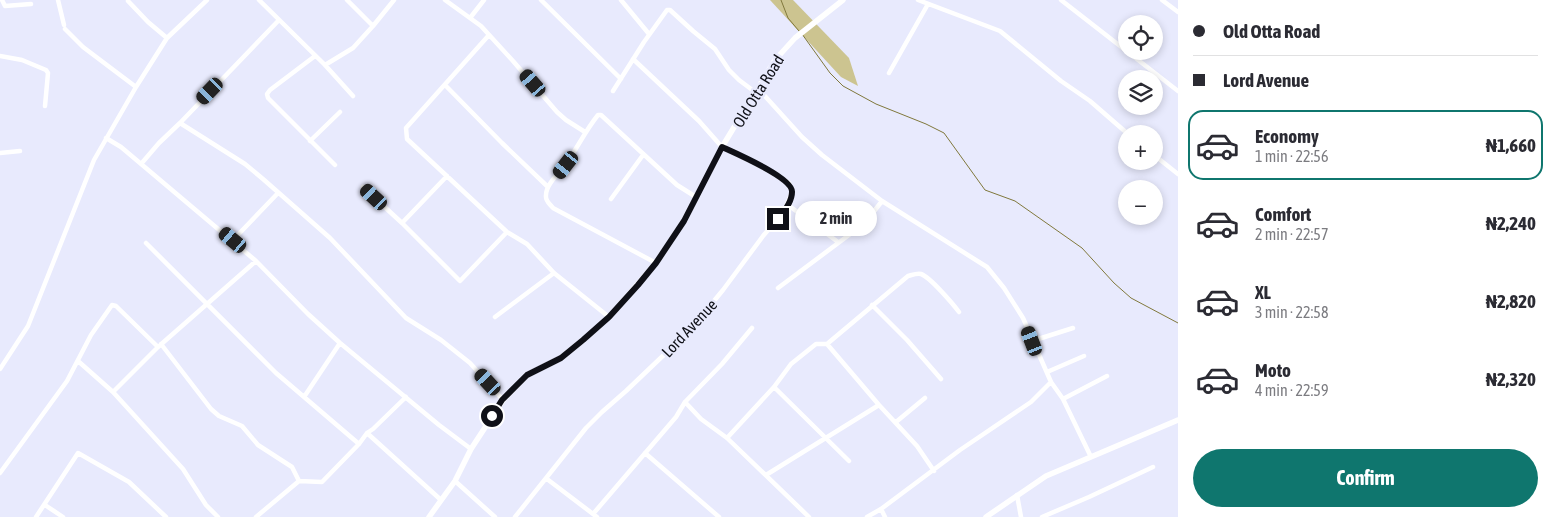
<!DOCTYPE html>
<html lang="en">
<head>
<meta charset="utf-8">
<style>
	:root { --surface:#fff; --page:#f7f7f7; --text:#2b2b33; --muted:#7c7c81; --line:#e1e1e2; --accent:#0f766e }
	body { margin:0; font-family:"Asap Condensed",sans-serif; background:var(--page); color:var(--text); height:100vh; display:flex; flex-direction:column; font-size:19px; white-space:nowrap }
	* { box-sizing:border-box; margin:0 }
	p { font-size:16px; color:var(--muted) }
	.icon { flex:none; width:28px; height:28px; fill:none; stroke:currentColor; stroke-width:2; stroke-linecap:round; stroke-linejoin:round }
	.map { position:relative; flex:1; overflow:hidden }
	.side { display:flex; flex-direction:column; background:var(--surface); width:375px }
	.side>* { flex:none }
	.guide { display:grid; align-content:center; height:110px; padding:0 15px; background:var(--surface) }
	.controls { position:absolute; left:1118px; top:15px; display:grid; gap:10px }
	.controls a { display:grid; place-items:center; width:45px; height:45px; border-radius:50%; background:var(--surface); box-shadow:0 2px 8px #0003; font-size:25px }
	.end { position:absolute; width:22px; height:22px; margin:-11px; border:6px solid #0f1017; background:#fff; box-shadow:0 0 0 2px #fff }
	.from { border-radius:50% }
	.bubble { position:absolute; height:35px; border-radius:18px; background:var(--surface); box-shadow:0 2px 8px #0003; font-size:16px; font-weight:700; line-height:35px; text-align:center }
	.car { position:absolute; width:15px; height:30px; margin:-15px -8px; border-radius:6px; box-shadow:0 0 4px 1px #0007; background:linear-gradient(#222 24%,#8ab4d8 0 40%,#222 0 76%,#8ab4d8 0 86%,#222 0) }
	.guide b { display:flex; align-items:center; gap:18px; height:48px; font-size:19px }
	.guide b+b { border-top:1px solid var(--line) }
	.guide i { width:12px; height:12px; background:var(--text) }
	ul { padding:0; list-style:none }
	li { display:flex; align-items:center; gap:15px; height:70px; margin:0 10px 8px; padding:0 5px; border:2px solid transparent; border-radius:15px }
	li div { flex:1 }
	li b { display:block; font-size:19px }
	li em { font-style:normal; font-weight:700 }
	li.current { border-color:var(--accent) }
	li>.icon { width:45px; height:45px; stroke-width:1.5 }
	.cta { display:flex; gap:10px; margin-top:auto; padding:10px 15px }
	.cta a { flex:1; height:58px; border-radius:30px; background:var(--accent); color:#fff; font-size:20px; font-weight:700; line-height:58px; text-align:center }
	main { display:flex; flex:1; min-height:0 }
	.map>svg:first-child { display:block }
</style>
</head>
<body>
<main>
<div class="map">
<svg width="1178" height="517" viewBox="0 0 1178 517">
	<rect width="100%" height="100%" fill="#e8eafd"/>
	<!-- green -->
	<path fill="#ccc490" d="M770,0H793L849,58L858,86L841,77Z"/>
	<g fill="none" stroke-linecap="round" stroke-linejoin="round">
		<!-- stream -->
		<path stroke="#80783c" stroke-width="1" d="M781,0L788,18L799,31
			M802,34L830,73L843,86L876,104L926,124L944,133L985,190L1015,201L1082,248L1114,283L1131,298L1178,323"/>
		<!-- minor -->
		<path stroke="#fff" stroke-width="4.5" d="M2,0L5,6L31,4
			M58,0L64,25
			M259,0L325,65L353,96
			M445,0L481,26L513,61L557,112L566,120L585,132
			M541,0L621,79
			M621,0L649,34
			M918,0L1000,31L1061,81L1090,101L1128,134
			M1061,0L1178,91
			M1162,0L1178,12
			M128,1L148,22L167,38
			M470,18L484,0
			M373,26L394,0
			M65,29L83,47L136,87
			M489,35L406,128L407,139L507,232L527,244L554,273L609,317
			M0,56L22,60L46,70L48,73L45,106
			M315,56L270,90L267,94L268,98L335,165
			M325,65L353,48L373,26L347,0
			M889,73L928,4
			M445,85L502,143L548,187
			M613,91L644,42L667,10H670L693,31L715,49L729,70L739,80L755,92L764,95L802,137L822,155L882,201L987,267L1004,288L1023,318L1051,382L1063,399L1091,457
			M180,123L245,164L263,179L330,238L406,318L441,340L470,363L503,400
			M106,138L121,147L256,261L308,314L340,343L439,425L471,449
			M310,141L340,112
			M0,153L20,151
			M1154,155L1178,174
			M141,164L159,143L180,123L279,20
			M363,187L402,223L460,281L507,232
			M611,199L643,155
			M788,205L838,242
			M402,223L447,176
			M233,240L278,193
			M146,243L276,373L359,444
			M656,263L553,208C550,204 545,201 546,195C546,184 559,174 565,165C577,149 585,131 598,115H601L677,185L696,197
			M778,288L865,223L882,201
			M872,305L907,340L941,379
			M495,317L554,273
			M1032,341L1073,328
			M161,344L211,409L219,416L242,426L258,445L292,467L299,481
			M827,344L879,405L917,446L934,471
			M78,361L113,392L183,469L206,505L218,517
			M0,369L28,326L94,160L136,87L167,38L207,0
			M1047,372L1084,356
			M774,387L849,461
			M113,392L158,347L256,261
			M304,397L340,343
			M1063,399L1107,376
			M685,402L701,419L727,438L809,517
			M896,422L925,398
			M367,433L441,500
			M727,438L774,387L791,364L816,344H827L908,276C912,275 917,273 921,274C930,277 953,304 959,312
			M645,453L719,517
			M0,473L67,381L91,335L112,305L116,306L158,347
			M766,475L879,405
			M547,479L597,517
			M455,481L495,517
			M1017,495L1021,517
			M45,505L63,517
			M881,509L885,517
			M593,514L676,417L685,402L722,364L752,328
			M36,517L78,453L129,482L166,517
			M256,517L299,481L322,482L359,444L367,433L373,429L406,397
			M515,517L586,428L602,412L626,391L690,330L723,290L763,236L784,211L792,192L789,183L764,168L722,147L699,121L633,59
			M867,517L881,509L960,450L1031,402L1051,382
			M1042,517L1089,497L1153,467"/>
		<!-- tertiary -->
		<path stroke="#fff" stroke-width="5.5" d="M429,517L455,481L471,449L503,400L527,375L561,358L583,340L609,317L656,263L684,221L722,147L775,60L795,38L843,0
			M986,517L1046,476L1178,420"/>
	</g>
	<g fill="none" stroke-linecap="round" stroke-linejoin="round">
		<!-- route -->
		<path stroke="#0f1017" stroke-width="6" d="M492,416L502,400L527,375L561,358L583,340L609,317L638,285L656,263L684,221L722,147C735,153 793,178 792,192C792,201 784,212 778,219"/>
	</g>
	<g text-anchor="middle" stroke-width="5" stroke-linejoin="round" paint-order="stroke">
		<!-- street labels -->
		<g font-size="16" fill="#0f1017" stroke="#e8eafd">
			<text transform="translate(758 91) rotate(-58)" y="6">Old Otta Road</text>
			<text transform="translate(689 328) rotate(-47)" y="6">Lord Avenue</text>
		</g>
	</g>
</svg>
<div class="controls">
<a><svg class="icon" aria-label="locate" viewBox="0 0 24 24"><circle cx="12" cy="12" r="6"/><path d="M12 2v4M12 18v4M2 12h4M18 12h4"/></svg></a>
<a><svg class="icon" aria-label="layers" viewBox="0 0 24 24"><path d="M12 4l9 5-9 5-9-5zM3 14l9 5 9-5"/></svg></a>
<a>+</a>
<a>−</a>
</div>
<i class="end from" style="left:492px;top:416px"></i>
<i class="end" style="left:778px;top:219px"></i>
<div class="bubble" style="left:795px;top:201px;width:82px">2 min</div>
<i class="car" style="left:533px;top:83px;rotate:319deg"></i>
<i class="car" style="left:210px;top:91px;rotate:224deg"></i>
<i class="car" style="left:566px;top:165px;rotate:218deg"></i>
<i class="car" style="left:374px;top:197px;rotate:313deg"></i>
<i class="car" style="left:233px;top:240px;rotate:310deg"></i>
<i class="car" style="left:1032px;top:341px;rotate:339deg"></i>
<i class="car" style="left:488px;top:382px;rotate:317deg"></i>
</div>
<section class="side">
<div class="guide">
<b><i class="from"></i>Old Otta Road</b>
<b><i></i>Lord Avenue</b>
</div>
<ul>
<li class="current"><svg class="icon" aria-label="car" viewBox="0 0 24 24"><path d="M5 17H2v-5l4-1 3-4h7l3 4 3 1v5h-3M9 17h6M6 11h13"/><circle cx="7" cy="17" r="2"/><circle cx="17" cy="17" r="2"/></svg><div><b>Economy</b><p>1 min · 22:56</p></div><em>₦1,660</em></li>
<li><svg class="icon" aria-label="car" viewBox="0 0 24 24"><path d="M5 17H2v-5l4-1 3-4h7l3 4 3 1v5h-3M9 17h6M6 11h13"/><circle cx="7" cy="17" r="2"/><circle cx="17" cy="17" r="2"/></svg><div><b>Comfort</b><p>2 min · 22:57</p></div><em>₦2,240</em></li>
<li><svg class="icon" aria-label="car" viewBox="0 0 24 24"><path d="M5 17H2v-5l4-1 3-4h7l3 4 3 1v5h-3M9 17h6M6 11h13"/><circle cx="7" cy="17" r="2"/><circle cx="17" cy="17" r="2"/></svg><div><b>XL</b><p>3 min · 22:58</p></div><em>₦2,820</em></li>
<li><svg class="icon" aria-label="car" viewBox="0 0 24 24"><path d="M5 17H2v-5l4-1 3-4h7l3 4 3 1v5h-3M9 17h6M6 11h13"/><circle cx="7" cy="17" r="2"/><circle cx="17" cy="17" r="2"/></svg><div><b>Moto</b><p>4 min · 22:59</p></div><em>₦2,320</em></li>
</ul>
<div class="cta"><a>Confirm</a></div>
</section>
</main>
</body>
</html>
